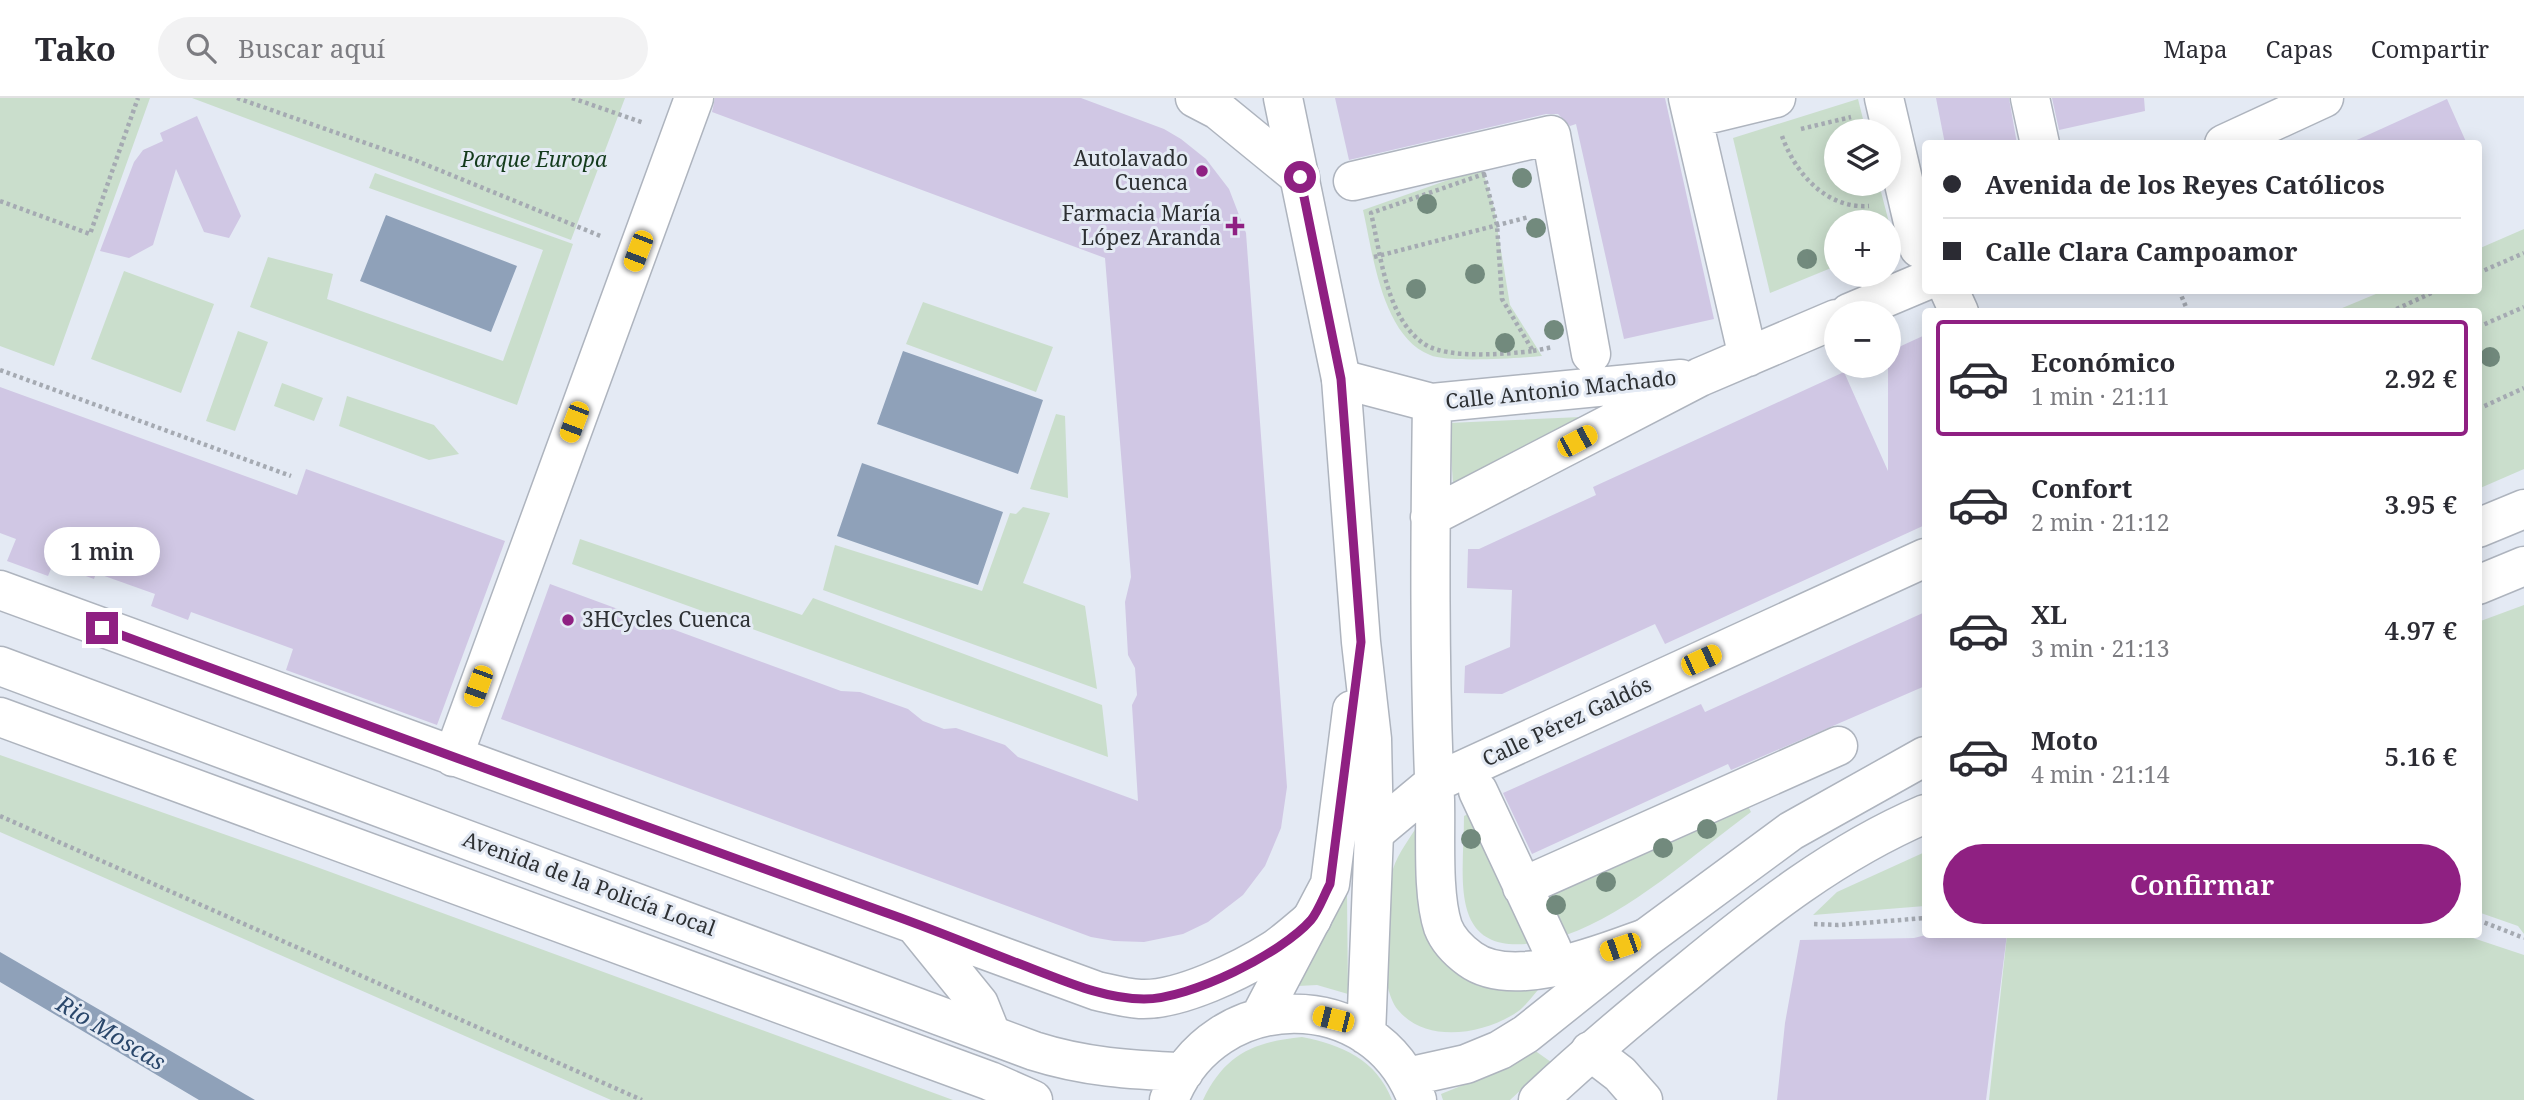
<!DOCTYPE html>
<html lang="es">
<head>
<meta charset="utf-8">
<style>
	:root { --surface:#fff; --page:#f2f2f3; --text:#2b2b33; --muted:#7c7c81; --line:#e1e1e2; --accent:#8f2082 }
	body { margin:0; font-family:"Noto Serif",serif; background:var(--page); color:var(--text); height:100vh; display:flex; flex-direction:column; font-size:26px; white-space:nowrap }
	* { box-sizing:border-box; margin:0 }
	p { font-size:23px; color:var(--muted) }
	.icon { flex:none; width:38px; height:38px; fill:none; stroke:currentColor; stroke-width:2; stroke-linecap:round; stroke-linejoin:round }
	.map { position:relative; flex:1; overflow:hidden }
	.sheet { position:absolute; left:1922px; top:210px; width:560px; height:630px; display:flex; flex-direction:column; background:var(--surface); border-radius:7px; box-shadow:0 4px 18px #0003 }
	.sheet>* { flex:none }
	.top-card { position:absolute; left:1922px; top:42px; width:560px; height:154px; border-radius:7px; box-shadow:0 4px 18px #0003; display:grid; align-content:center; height:154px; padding:0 21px; background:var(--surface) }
	.controls { position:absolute; left:1824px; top:21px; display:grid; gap:14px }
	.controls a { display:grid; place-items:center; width:77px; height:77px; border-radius:50%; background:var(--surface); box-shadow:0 4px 18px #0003; font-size:35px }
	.end { position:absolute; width:32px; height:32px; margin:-16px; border:9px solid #8f2082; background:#fff; box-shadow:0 0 0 4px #fff }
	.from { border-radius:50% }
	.bubble { position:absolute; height:49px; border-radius:24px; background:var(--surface); box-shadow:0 4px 18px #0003; font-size:23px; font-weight:600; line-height:49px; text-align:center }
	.car { position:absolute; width:21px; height:42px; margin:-21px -10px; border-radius:9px; box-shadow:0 0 5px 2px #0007; background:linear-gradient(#f5c518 24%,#345 0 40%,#f5c518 0 76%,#345 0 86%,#f5c518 0) }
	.top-card b { display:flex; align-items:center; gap:24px; height:66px; font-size:26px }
	.top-card b+b { border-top:2px solid var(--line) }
	.top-card i { width:18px; height:18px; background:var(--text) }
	ul { padding:12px 0 0; list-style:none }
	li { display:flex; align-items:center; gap:21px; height:116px; margin:0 14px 10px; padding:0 7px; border:4px solid transparent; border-radius:7px }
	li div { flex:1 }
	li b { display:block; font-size:26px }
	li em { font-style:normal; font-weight:600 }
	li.on { border-color:var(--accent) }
	li>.icon { width:63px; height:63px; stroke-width:1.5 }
	.button { display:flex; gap:14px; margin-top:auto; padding:14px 21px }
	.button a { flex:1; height:80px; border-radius:42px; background:var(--accent); color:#fff; font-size:28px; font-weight:600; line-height:80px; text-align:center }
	header { display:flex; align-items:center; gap:42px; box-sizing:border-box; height:98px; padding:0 35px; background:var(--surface); border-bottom:2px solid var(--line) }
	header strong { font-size:33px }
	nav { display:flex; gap:38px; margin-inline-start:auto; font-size:24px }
	.search { width:490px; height:63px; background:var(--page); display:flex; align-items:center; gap:18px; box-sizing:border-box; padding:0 24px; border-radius:38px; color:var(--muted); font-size:26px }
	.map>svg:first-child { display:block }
</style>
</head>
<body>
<header>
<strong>Tako</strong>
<div class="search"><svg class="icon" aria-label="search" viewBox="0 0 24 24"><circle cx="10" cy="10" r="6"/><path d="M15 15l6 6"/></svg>Buscar aquí</div>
<nav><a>Mapa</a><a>Capas</a><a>Compartir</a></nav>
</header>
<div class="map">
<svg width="2524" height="1002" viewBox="0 0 2524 1002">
	<rect width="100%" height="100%" fill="#e4eaf4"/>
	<!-- green -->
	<path fill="#cadecc" d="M0,0H150L54,268L0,248Z
		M192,0H625L571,142Z
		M1858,1L1866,33H1836V86H1879L1894,144L1888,146V124H1836V168L1770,195L1733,40Z
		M1482,70L1494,110L1510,207L1542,258C1520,260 1448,265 1430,257C1382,238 1373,156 1363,112Z
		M375,75L573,146L517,307L250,209L268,159L333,176L327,201L503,263L543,152L369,90Z
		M2524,131V371L2478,391V214L2335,213L2383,193L2478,192V151Z
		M124,173L214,206L181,295L91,261Z
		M923,204L1053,249L1036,294L906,246Z
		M238,233L268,244L235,333L206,323Z
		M282,285L323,300L314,323L274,308Z
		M347,298L434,327L459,356L429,362L339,328Z
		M1056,316L1065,318L1068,400L1030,391Z
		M1581,319L1453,386L1449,325Z
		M1023,409L1050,415L1023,485L1085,508L1097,591L823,492L835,447L982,493L1010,415L1016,416Z
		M580,441L802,517L813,500L1102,607L1108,659L572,466Z
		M2524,507V836L2518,828L2478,814V524Z
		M0,657L303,764L953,1002H611L0,734Z
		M1744,700L1751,714C1695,755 1630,815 1566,837L1530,789Z
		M1481,710L1541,844C1446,861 1464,781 1464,718Z
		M1419,725L1426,830L1548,880C1539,890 1530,903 1520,912C1487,936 1427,947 1398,912C1376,886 1384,802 1393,771C1398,755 1411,739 1419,725Z
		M1925,754V808L1813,817L1837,794Z
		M1347,796L1348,896L1317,887L1298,888Z
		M2464,837L2524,857V1002H1989L2007,837Z
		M1302,939C1342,947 1376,961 1392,1002H1203C1225,956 1254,944 1302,939Z
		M1534,952L1551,964L1510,1002H1443L1441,996L1488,977Z"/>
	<!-- water -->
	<path fill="#8fa1b9" d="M386,117L517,168L491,234L360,183Z
		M903,253L1043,302L1018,376L877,326Z
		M862,365L1003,414L978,487L837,438Z
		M0,854L255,1002H199L0,884Z"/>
	<!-- building -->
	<path fill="#d0c7e4" d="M715,0H1081L1164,31L1181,41L1206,61L1229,91L1246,135L1287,689L1281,730L1265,768L1243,797L1208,824L1183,836L1144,844L1114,843L1091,839L501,621L550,486L841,593L860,594L908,611L923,623L944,631L956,630L1005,647L1018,659L1138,703L1132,607L1137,597L1135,570L1128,557L1125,504L1131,479L1105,160L712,14Z
		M1335,0H1665L1714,221L1624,241L1576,26L1570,28L1558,16H1546L1349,62Z
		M1936,0H2009L2017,46H1945Z
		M2052,0H2144L2145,13L2059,32Z
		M2447,1L2467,46H2348Z
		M197,18L241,118L229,140L204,134L176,71L153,147L129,160L100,153L134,64L143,52L163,43L160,35Z
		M1925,237V427L1665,546L1655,526L1502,596L1464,595L1465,568L1510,549L1512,492L1467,490L1468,451H1479L1596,397L1593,389L1844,274L1888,373V254Z
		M0,289L297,397L306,371L505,443L437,627L286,572L293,551L191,514L188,522L151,508L155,496L96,475L94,481L53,466L48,478L7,463L16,441L0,435Z
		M1925,514V588L1731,672L1728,666L1532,756L1503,695L1701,606L1705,614Z
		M1930,836H2007L1986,1002H1777L1785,925L1800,842L1914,840Z"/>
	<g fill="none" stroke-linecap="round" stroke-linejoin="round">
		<!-- minor casing -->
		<g stroke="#aeb4be" stroke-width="41">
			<path id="minor" d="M1195,0L1218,12L1300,79
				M1688,0L1748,259
				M1884,0L1919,150
				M2030,0L2040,46
				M1693,20L1776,0
				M2224,46L2324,0
				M1353,83L1551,37L1591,256
				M1949,192L1959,214
				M1849,215L1925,183
				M1341,281L1432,305L1681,281
				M1432,305C1430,437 1429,570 1435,702C1436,739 1432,796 1443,829C1448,842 1459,853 1470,861C1512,892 1599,857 1643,841
				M1430,419L1700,279L1836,221
				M0,492L1097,893C1111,896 1125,900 1140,901C1179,903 1242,872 1275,851C1288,842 1300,831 1312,821
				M453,659L694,0
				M1478,693L1552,851
				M1374,735L1434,685L1925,460
				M1522,789L1838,648
				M915,827L979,906L991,936
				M1590,953L1620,976L1643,1002"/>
		</g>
		<!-- major casing -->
		<g stroke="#aeb4be" stroke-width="41">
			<path id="major" d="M1283,0L1341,281L1361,544L1372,641L1374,735L1366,937
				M2478,430L2524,411
				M2478,487L2524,468
				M0,568L1034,953C1084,969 1131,972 1184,974
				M0,619L990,983L1033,1002
				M1260,919L1330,786L1352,612
				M1407,979L1466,966L1500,952L1526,936L1646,840L1791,733L1925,658
				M1169,1002C1213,888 1375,886 1417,1002
				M1538,1002C1586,957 1636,915 1687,874C1761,813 1836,754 1925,716"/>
		</g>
		<!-- path -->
		<path stroke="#a5aab2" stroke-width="4.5" stroke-dasharray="3.5 3.5" stroke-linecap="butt" d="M237,0L417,63L603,139
			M572,0L644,25
			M1801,31L1851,19
			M1782,38C1795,75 1826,111 1869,108
			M1484,76L1497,127L1502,201L1533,253C1507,256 1449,261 1426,247C1386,222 1381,157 1371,115Z
			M0,103L90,136L138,0
			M1374,159L1529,119
			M2478,175L2524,155
			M2179,192L2188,214
			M2390,214L2438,192
			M2478,229L2524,209
			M1533,253L1553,249
			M0,272L291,378
			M2478,311L2524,290
			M0,718L642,1002
			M2478,822L2524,840
			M1814,826L1838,827L1925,820"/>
		<!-- minor -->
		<use href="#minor" stroke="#fff" stroke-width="38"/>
		<!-- major -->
		<use href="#major" stroke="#fff" stroke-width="38"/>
	</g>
	<!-- trees -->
	<g fill="#728a7d">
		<circle cx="1522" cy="80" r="10"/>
		<circle cx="1427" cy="106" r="10"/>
		<circle cx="1536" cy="130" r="10"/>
		<circle cx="1807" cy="161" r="10"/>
		<circle cx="1475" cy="176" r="10"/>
		<circle cx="1416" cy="191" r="10"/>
		<circle cx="1554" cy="232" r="10"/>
		<circle cx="1505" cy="245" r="10"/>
		<circle cx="2490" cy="259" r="10"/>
		<circle cx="1707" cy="731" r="10"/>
		<circle cx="1471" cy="741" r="10"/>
		<circle cx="1663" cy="750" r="10"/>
		<circle cx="1606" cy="784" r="10"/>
		<circle cx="1556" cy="807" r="10"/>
	</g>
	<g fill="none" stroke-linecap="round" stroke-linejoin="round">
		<!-- route -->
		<path stroke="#8f2082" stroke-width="9" d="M102,530C362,626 623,721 884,814C933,831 980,851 1028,869C1065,883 1104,901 1144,901C1190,901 1281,856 1311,822C1319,812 1324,797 1330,786L1361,544L1341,281L1300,79"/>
	</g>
	<!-- markers -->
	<g fill="#8f2082" stroke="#e4eaf4" stroke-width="2.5">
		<circle cx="1202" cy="73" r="7"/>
		<path d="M1231.5 117.5h7v7h7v7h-7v7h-7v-7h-7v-7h7z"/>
		<circle cx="568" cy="522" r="7"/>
	</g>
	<g text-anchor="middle" stroke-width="6" stroke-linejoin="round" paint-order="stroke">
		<!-- poi labels -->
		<g font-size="21" fill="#2d3033" stroke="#e4eaf4" text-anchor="end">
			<text x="1188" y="68">Autolavado<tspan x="1188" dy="24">Cuenca</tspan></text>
			<text x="1221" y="123">Farmacia María<tspan x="1221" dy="24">López Aranda</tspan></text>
			<text x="582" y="529" text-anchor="start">3HCycles Cuenca</text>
		</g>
		<!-- park labels -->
		<g font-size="21" font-style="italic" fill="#143b1c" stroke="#e4eaf4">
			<text x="534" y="69">Parque Europa</text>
		</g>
		<!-- street labels -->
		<g font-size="21" fill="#2d3033" stroke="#e4eaf4">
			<text transform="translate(1561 292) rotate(-6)" y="7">Calle Antonio Machado</text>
			<text transform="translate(1567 624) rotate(-25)" y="7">Calle Pérez Galdós</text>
			<text transform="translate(589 786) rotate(20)" y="7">Avenida de la Policía Local</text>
		</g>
		<!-- water labels -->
		<g font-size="23" font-style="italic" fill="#2a476b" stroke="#e4eaf4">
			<text transform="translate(111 935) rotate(31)" y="8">Rio Moscas</text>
		</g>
	</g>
</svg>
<div class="controls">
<a><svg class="icon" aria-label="layers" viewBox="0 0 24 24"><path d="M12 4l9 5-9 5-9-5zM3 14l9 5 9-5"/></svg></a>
<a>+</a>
<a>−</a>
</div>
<i class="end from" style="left:1300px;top:79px"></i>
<i class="end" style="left:102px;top:530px"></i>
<div class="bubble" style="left:44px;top:429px;width:116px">1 min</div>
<i class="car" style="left:638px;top:153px;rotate:201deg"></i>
<i class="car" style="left:574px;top:324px;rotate:201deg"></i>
<i class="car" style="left:1577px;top:343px;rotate:62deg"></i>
<i class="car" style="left:1701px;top:562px;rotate:65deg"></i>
<i class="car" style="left:478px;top:588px;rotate:200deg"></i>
<i class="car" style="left:1620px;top:849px;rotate:251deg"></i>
<i class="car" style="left:1333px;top:921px;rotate:284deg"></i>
<div class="top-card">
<b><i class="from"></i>Avenida de los Reyes Católicos</b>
<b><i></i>Calle Clara Campoamor</b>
</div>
<section class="sheet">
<ul>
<li class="on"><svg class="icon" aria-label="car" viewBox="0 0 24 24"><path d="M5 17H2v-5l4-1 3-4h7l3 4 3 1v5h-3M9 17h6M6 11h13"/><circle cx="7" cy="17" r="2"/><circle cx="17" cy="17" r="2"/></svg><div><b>Económico</b><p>1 min · 21:11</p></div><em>2.92 €</em></li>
<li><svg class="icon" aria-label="car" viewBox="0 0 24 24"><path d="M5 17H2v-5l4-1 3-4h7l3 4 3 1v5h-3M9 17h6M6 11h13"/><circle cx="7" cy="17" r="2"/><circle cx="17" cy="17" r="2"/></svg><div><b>Confort</b><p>2 min · 21:12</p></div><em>3.95 €</em></li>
<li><svg class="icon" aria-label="car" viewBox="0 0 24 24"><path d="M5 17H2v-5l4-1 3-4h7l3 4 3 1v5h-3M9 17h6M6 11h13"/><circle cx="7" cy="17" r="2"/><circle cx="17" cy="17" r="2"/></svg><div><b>XL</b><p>3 min · 21:13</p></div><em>4.97 €</em></li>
<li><svg class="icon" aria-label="car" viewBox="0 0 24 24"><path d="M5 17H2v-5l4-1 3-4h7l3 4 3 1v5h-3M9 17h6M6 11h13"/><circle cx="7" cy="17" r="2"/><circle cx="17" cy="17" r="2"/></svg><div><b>Moto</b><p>4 min · 21:14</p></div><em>5.16 €</em></li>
</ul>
<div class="button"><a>Confirmar</a></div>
</section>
</div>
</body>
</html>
